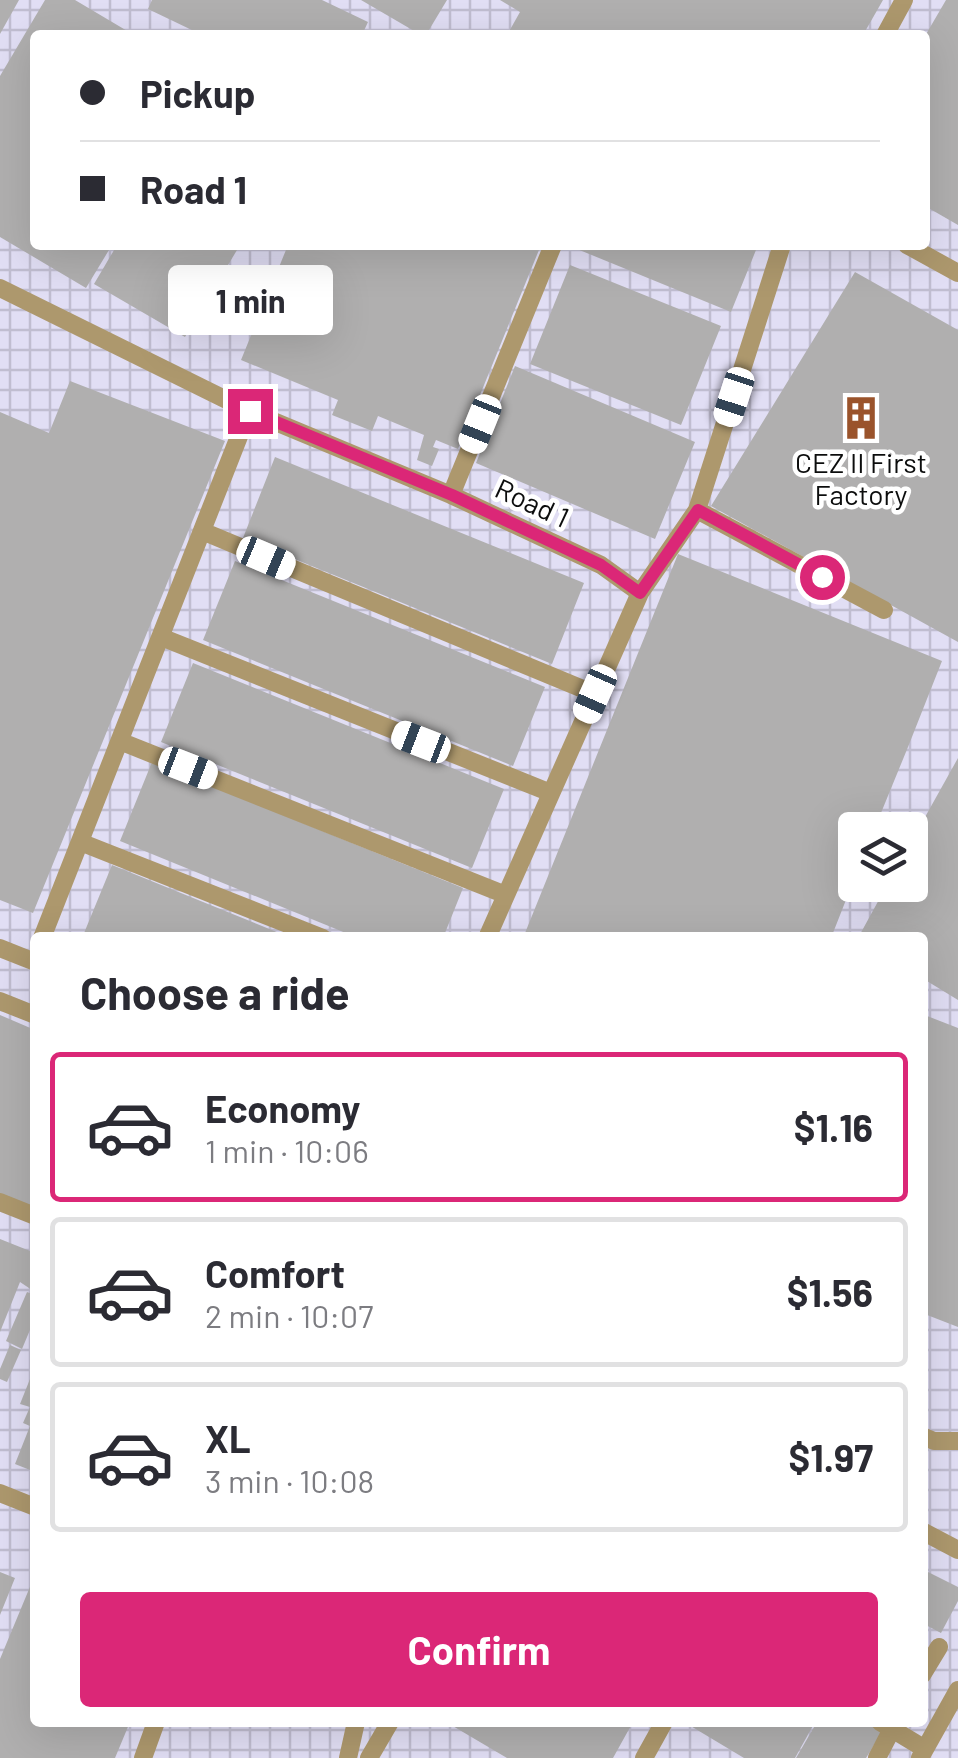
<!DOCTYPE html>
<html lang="en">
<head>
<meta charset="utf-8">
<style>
	:root { --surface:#fff; --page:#f7f7f7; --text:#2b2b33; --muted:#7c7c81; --line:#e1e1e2; --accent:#db2777 }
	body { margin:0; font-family:Barlow,sans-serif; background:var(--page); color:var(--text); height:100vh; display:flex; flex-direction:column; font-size:38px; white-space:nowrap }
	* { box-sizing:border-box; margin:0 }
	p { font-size:32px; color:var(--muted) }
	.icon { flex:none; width:55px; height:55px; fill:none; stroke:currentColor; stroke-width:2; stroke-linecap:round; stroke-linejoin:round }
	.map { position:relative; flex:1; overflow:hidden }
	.panel { position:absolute; left:30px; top:932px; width:898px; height:795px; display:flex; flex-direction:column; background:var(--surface); border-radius:10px; box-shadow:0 10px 40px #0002 }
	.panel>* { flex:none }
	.guide { position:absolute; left:30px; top:30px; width:900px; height:220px; border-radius:10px; box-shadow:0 10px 40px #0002; display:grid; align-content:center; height:220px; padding:0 50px; background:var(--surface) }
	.tools { position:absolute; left:838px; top:812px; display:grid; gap:20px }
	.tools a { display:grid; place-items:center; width:90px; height:90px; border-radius:10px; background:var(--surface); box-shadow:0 10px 40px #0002; font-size:50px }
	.end { position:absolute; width:45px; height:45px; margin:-22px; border:12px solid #db2777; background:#fff; box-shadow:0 0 0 5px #fff }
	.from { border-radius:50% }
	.bubble { position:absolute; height:70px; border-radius:10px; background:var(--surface); box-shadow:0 10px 40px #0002; font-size:32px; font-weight:700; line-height:70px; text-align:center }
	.car { position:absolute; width:30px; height:60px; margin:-30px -15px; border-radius:12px; box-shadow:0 0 8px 2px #0007; background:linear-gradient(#fff 24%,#345 0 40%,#fff 0 76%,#345 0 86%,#fff 0) }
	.guide b { display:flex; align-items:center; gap:35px; height:95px; font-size:38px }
	.guide b+b { border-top:2px solid var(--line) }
	.guide i { width:25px; height:25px; background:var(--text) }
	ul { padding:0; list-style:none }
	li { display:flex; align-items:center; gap:30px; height:150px; margin:0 20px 15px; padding:0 30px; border:5px solid var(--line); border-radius:10px }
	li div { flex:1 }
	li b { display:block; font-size:38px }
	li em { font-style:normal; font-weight:700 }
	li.on { border-color:var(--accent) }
	li>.icon { width:90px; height:90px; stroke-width:1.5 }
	h2 { padding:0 50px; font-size:45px; line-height:120px }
	.action { display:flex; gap:20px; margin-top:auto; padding:20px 50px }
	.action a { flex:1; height:115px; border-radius:10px; background:var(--accent); color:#fff; font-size:40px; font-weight:700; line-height:115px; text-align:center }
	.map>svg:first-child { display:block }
</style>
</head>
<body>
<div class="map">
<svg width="958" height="1758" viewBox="0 0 958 1758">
	<defs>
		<pattern id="industrial-grid" width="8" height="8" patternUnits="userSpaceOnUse" patternTransform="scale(2.5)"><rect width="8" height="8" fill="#e1def4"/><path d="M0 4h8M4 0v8" fill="none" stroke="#c0bdd0"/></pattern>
	</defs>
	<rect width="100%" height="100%" fill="#ebebec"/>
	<!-- industrial -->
	<path fill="url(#industrial-grid)" fill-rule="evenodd" d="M0,0H958V1758H0ZM35,35H925V245H35ZM855,830H910V885H855ZM35,938H922V1722H35Z"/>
	<!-- building -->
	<path fill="#b0afaf" d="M0,0H19L0,34Z
		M45,0H75L134,35H35V245H112L86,288L0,237V76Z
		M152,0H322L368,22L362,35H194L196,32L148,9Z
		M361,0H447L426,35H421Z
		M500,0H883L863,35H507L520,12Z
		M946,0H958V225L925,206V36Z
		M117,245H240L185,337L94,284Z
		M288,245H541L458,449L436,440L433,447L439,449L432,466L417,460L424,435L378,416L372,431L332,415L338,400L241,360Z
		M578,245H758L731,312L577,249Z
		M570,265L721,326L681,425L530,364Z
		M855,272L958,330V642L711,506Z
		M515,366L695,442L655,539L476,463Z
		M70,381L225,441L33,913L0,900V412L49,433Z
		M275,457L584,583L552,664L243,538Z
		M678,554L942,661L908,747L874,830H855V877L831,938H523Z
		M235,561L545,687L513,766L203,640Z
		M193,663L504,789L472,868L161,742Z
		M958,758V1000L922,978V938H858L887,885H910V844Z
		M152,762L463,888L443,938H358L120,841Z
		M112,865L289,937V938H82Z
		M922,1014L958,1028V1327L922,1313Z
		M0,1015L35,1030V1210L0,1195Z
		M0,1239L35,1253V1292L20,1282L0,1332Z
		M27,1292L35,1295V1318L22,1349L6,1341Z
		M10,1345L21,1350L7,1382L0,1379V1369Z
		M32,1374L35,1375V1472L15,1464L30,1426L23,1423L30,1407L20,1404Z
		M922,1569L958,1587V1601L941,1633L922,1623Z
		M0,1572L15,1578L0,1615Z
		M32,1582L35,1584V1722H130L115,1758H0V1659Z
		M446,1722H633L613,1758H507Z
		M684,1722H815L795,1758H744Z
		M817,1722H877L885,1727L866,1758H796Z"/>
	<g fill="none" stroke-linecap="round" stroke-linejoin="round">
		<!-- minor -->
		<path stroke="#ad986d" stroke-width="18" d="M885,35L904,0
			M907,245L958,273
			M0,288L249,411L451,495L601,565L640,593
			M451,495L553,245
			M697,510L884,610
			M202,531L595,694
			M161,637L551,793
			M122,742L506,895
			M80,842L323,938
			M42,938L249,411
			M487,938L640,593L697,510L782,245
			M0,948L35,962
			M0,1001L35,1015
			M0,1202L35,1216
			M922,1436L934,1441H958
			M0,1493L35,1507
			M922,1531L958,1550
			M922,1675L939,1647
			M895,1722L892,1729L925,1749
			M143,1758L156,1722
			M348,1758L356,1722
			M369,1758L390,1722
			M644,1758L664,1722
			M877,1758L892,1729L880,1722
			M920,1758L958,1690"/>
	</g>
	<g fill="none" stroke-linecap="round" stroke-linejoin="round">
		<!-- route -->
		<path stroke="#db2777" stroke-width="12" d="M250,411L452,495L601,565L640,593L698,510L822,577"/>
	</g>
	<!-- icons -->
	<defs>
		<g id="building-bare" transform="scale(3.45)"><path d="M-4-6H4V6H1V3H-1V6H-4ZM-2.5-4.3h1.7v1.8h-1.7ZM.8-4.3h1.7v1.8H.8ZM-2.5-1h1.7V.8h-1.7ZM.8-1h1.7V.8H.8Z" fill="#9a532b" stroke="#fff" stroke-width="2.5" paint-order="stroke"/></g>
	</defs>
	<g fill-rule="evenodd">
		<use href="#building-bare" x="861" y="418"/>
	</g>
	<g text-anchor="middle" stroke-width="9" stroke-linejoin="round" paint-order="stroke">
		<!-- poi labels -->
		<g font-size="28" fill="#0c0d0d" stroke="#fff">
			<text x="861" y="473">CEZ II First<tspan x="861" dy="32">Factory</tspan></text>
		</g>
		<!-- street labels -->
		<g font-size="28" fill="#0c0d0d" stroke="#fff">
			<text transform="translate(532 503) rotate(25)" y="10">Road 1</text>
		</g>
	</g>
</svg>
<div class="tools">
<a><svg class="icon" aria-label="layers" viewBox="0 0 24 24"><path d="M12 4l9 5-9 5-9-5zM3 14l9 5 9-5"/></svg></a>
</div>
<i class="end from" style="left:822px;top:577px"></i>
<i class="end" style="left:250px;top:411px"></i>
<div class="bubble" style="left:168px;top:265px;width:165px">1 min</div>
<i class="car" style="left:734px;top:397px;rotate:198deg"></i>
<i class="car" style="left:480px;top:424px;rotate:202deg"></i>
<i class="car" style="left:266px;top:558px;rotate:113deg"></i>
<i class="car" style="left:595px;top:694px;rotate:204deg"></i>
<i class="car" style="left:421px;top:742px;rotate:291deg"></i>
<i class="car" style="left:188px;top:768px;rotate:111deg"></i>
<div class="guide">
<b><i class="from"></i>Pickup</b>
<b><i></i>Road 1</b>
</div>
<section class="panel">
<h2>Choose a ride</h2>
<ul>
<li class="on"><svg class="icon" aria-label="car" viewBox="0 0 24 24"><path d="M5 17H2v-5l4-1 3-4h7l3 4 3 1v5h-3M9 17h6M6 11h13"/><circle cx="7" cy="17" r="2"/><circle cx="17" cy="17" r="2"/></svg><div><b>Economy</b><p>1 min · 10:06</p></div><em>$1.16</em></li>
<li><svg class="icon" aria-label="car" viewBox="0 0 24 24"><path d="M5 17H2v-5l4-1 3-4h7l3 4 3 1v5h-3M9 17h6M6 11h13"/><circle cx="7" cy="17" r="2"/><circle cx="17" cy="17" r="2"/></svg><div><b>Comfort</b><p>2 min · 10:07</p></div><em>$1.56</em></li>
<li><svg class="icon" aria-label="car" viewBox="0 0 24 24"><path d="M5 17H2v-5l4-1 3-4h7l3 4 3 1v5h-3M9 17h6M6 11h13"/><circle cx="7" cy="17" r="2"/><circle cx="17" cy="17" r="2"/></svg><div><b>XL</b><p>3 min · 10:08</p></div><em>$1.97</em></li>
</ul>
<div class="action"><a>Confirm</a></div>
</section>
</div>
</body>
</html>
